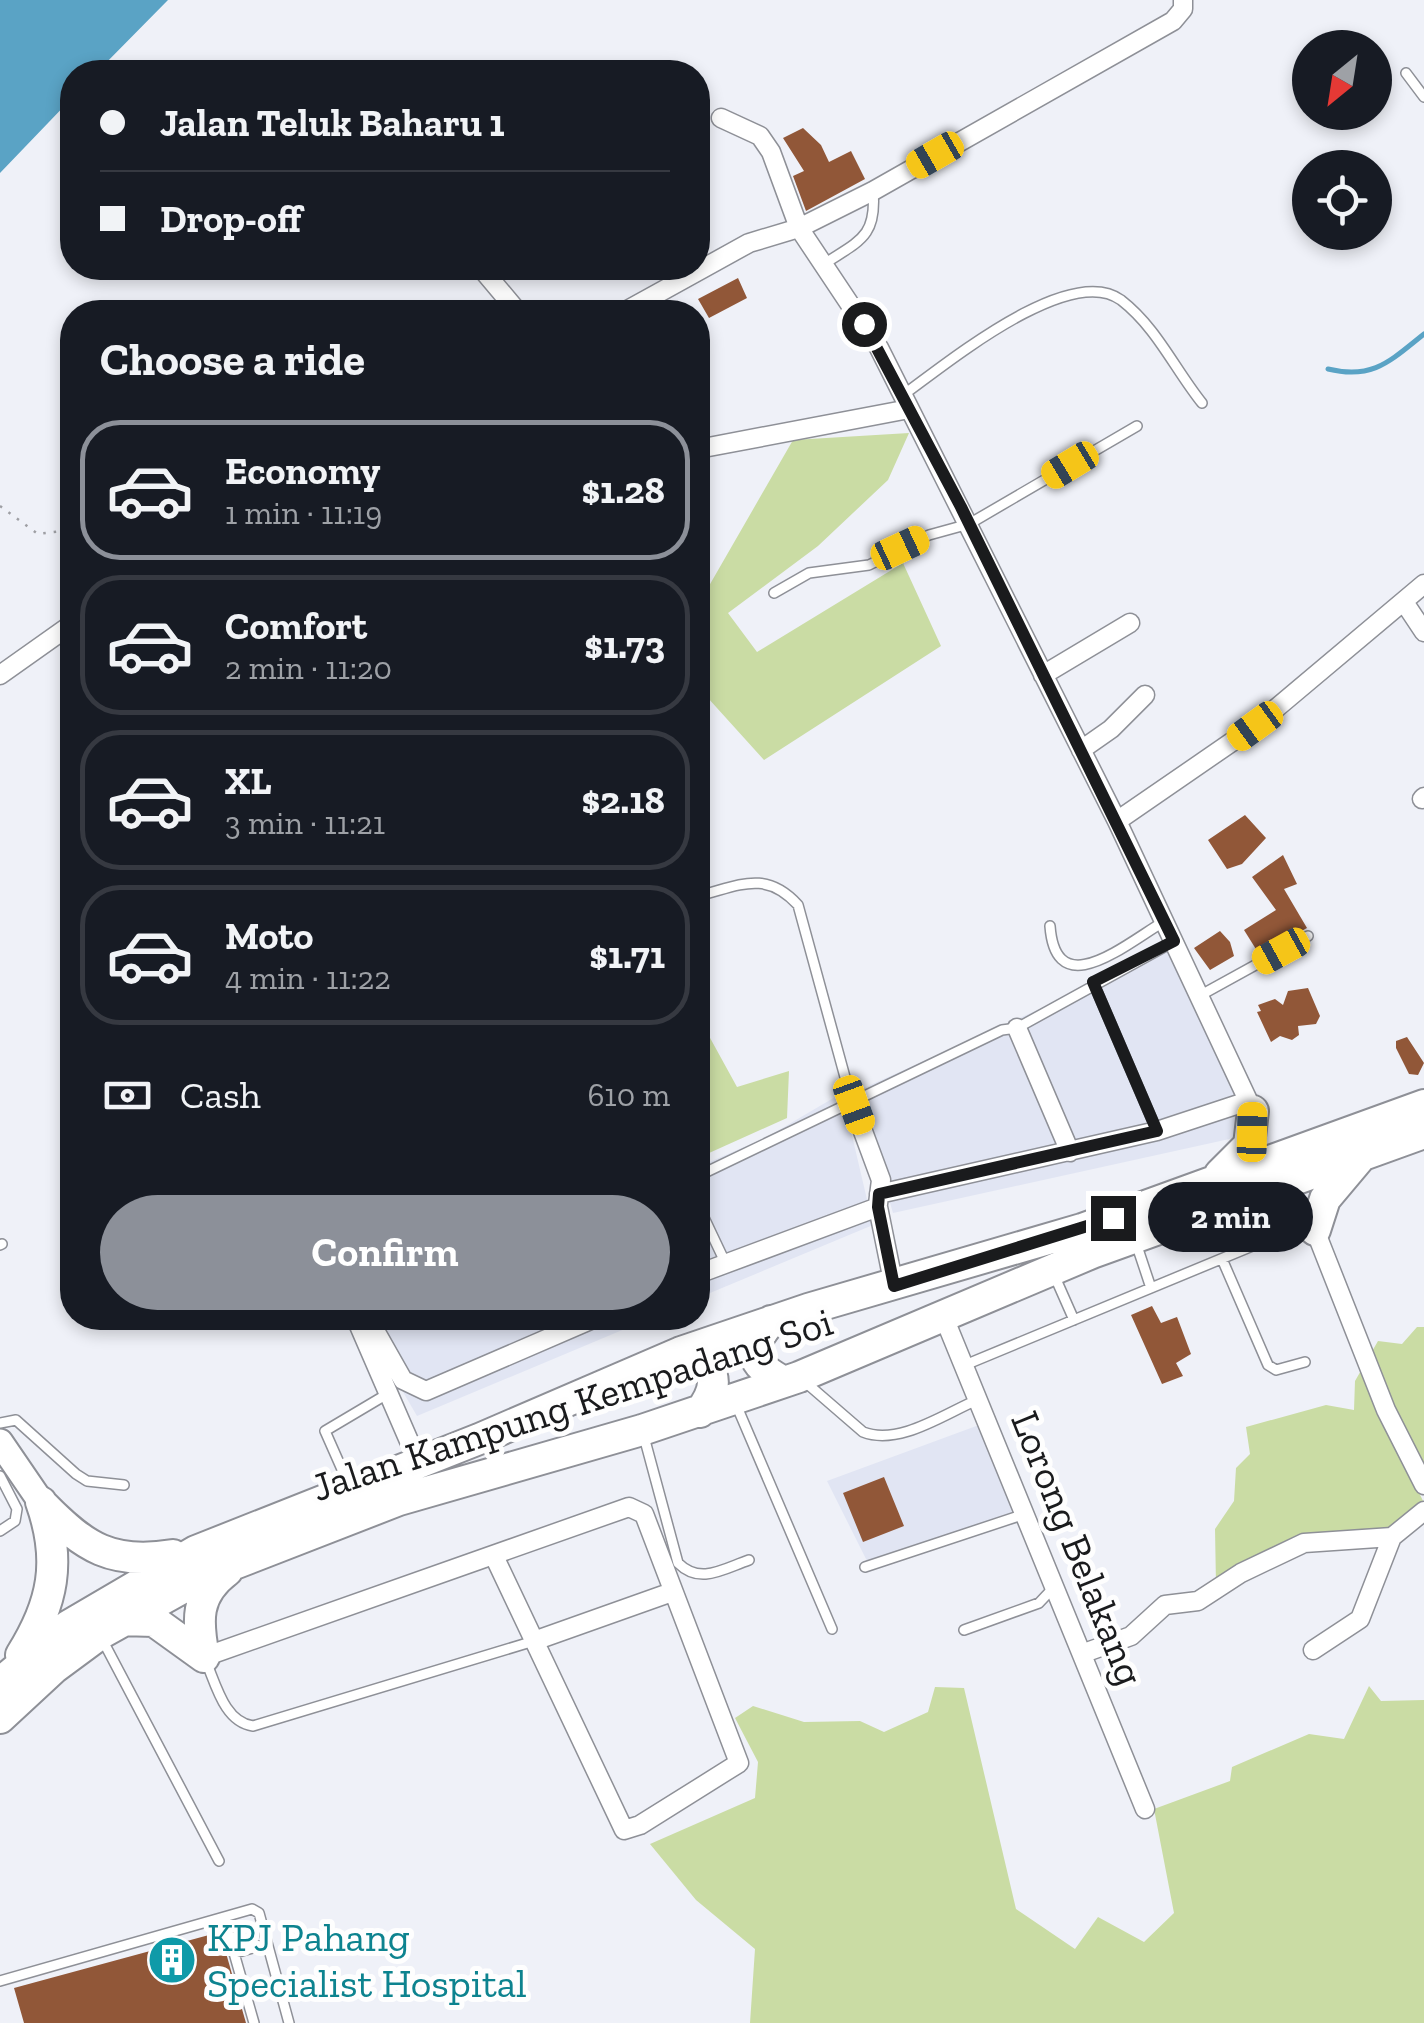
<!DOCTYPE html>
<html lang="en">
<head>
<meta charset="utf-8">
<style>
	:root { --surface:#171b24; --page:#242831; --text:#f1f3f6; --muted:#9ea1a6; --line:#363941; --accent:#8c9099 }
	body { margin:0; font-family:"Zilla Slab",serif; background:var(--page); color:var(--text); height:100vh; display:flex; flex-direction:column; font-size:38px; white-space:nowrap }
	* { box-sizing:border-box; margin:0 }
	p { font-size:32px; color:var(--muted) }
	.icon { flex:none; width:55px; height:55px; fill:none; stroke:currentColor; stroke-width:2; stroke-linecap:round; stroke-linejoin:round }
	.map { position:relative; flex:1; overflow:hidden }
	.panel { position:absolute; left:60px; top:300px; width:650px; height:1030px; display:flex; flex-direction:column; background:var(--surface); border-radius:40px; box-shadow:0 5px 15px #0003 }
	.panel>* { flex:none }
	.top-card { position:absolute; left:60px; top:60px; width:650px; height:220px; border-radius:40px; box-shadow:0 5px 15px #0003; display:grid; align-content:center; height:220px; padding:0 40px; background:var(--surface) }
	.needle { width:65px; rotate:210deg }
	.fabs { position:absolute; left:1292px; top:30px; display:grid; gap:20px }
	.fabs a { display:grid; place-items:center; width:100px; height:100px; border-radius:50%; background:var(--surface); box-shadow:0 5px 15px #0003; font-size:50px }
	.end { position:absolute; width:45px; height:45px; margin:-22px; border:12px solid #1a1b1d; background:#fff; box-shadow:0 0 0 5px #fff }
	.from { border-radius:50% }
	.bubble { position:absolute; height:70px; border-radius:35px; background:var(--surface); box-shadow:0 5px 15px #0003; font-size:32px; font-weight:700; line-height:70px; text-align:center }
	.car { position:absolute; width:30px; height:60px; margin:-30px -15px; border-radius:12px; box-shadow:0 0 8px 2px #0007; background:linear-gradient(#f5c518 24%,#345 0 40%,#f5c518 0 76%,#345 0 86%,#f5c518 0) }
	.top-card b { display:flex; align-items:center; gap:35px; height:95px; font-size:38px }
	.top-card b+b { border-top:2px solid var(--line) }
	.top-card i { width:25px; height:25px; background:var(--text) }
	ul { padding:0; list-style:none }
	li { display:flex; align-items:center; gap:30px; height:140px; margin:0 20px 15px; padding:0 20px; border:5px solid var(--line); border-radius:40px }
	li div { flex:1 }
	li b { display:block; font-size:38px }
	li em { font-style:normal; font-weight:700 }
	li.selected { border-color:var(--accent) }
	li>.icon { width:90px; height:90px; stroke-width:1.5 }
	h2 { padding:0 40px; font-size:45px; line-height:120px }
	.pay { display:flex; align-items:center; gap:25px; height:110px; padding:0 40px; font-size:38px }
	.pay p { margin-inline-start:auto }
	.button { display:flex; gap:20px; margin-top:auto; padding:20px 40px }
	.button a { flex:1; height:115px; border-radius:60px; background:var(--accent); color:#fff; font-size:40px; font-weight:700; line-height:115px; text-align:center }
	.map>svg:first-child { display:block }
</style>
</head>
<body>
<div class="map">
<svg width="1424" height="2023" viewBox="0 0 1424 2023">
	<rect width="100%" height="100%" fill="#eff1f8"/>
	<!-- built -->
	<path fill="#e1e5f3" d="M1165,941L1243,1114V1136L893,1213L857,1091L1044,1007Z
		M842,1093L873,1225L698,1298V1167L767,1137Z
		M360,1318H651L417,1416Z
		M979,1425L1014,1512L867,1561L827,1481Z"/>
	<!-- green -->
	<path fill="#cadca4" d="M909,433L888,480L818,546L728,613L757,652L903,563L941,646L764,760L698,687V605L793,440Z
		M698,1031L709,1036L737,1087L789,1071L787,1118L698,1158Z
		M1417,1327H1424V1476L1412,1478L1424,1503L1389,1532L1321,1534L1216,1585L1215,1529L1234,1501L1236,1468L1250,1454L1246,1427L1326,1405L1354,1410L1355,1381L1378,1341L1402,1344Z
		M1369,1686L1381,1701L1424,1700V2023H750L755,1949L696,1900L650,1844L755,1798L758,1762L735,1718L753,1706L804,1722L860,1721L884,1732L928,1712L935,1687L964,1688L1016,1909L1075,1949L1098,1917L1144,1942L1174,1913L1154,1809L1230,1781L1232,1767L1309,1734L1344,1739Z"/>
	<!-- water -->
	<path fill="#5aa3c5" d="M0,0H168L97,72H72V98L0,173Z"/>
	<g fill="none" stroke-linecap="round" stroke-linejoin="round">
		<!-- stream -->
		<path stroke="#5aa3c5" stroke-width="5" d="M1328,369C1373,380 1390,361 1424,334"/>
	</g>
	<!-- building -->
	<path fill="#915738" d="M803,128L821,145L829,162L851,151L865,179L806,211L793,176L804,171L783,138Z
		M738,278L747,298L709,318L698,299Z
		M1245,815L1266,838L1242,864L1227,869L1208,840Z
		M1283,855L1297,884L1284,889L1307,928L1259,954L1244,930L1276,910L1252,877Z
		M1220,931L1230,942L1234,956L1210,970L1194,948Z
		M1308,988L1320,1016L1316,1024L1298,1026L1299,1035L1292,1040L1280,1036L1271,1042L1257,1012L1261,1011L1258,1005L1275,999L1283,1005L1288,991Z
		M1407,1037L1424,1063L1418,1075L1409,1074L1396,1048V1041Z
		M1152,1306L1161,1323L1177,1317L1191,1354L1176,1363L1183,1376L1162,1384L1131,1315Z
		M884,1477L904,1526L863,1542L843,1493Z
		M220,1932L246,2023H24L14,1988Z"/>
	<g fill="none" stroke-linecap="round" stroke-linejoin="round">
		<!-- lane casing -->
		<g stroke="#8e9097" stroke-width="12">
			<path id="lane" d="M1406,73L1424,97
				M824,264C859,241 877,237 873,191
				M903,395C945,365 1069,262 1121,300C1157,328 1174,368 1202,403
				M774,593L809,573L869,565L929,535L969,524L1137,426
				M698,896C739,886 765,869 798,905L851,1099
				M1050,926C1056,1006 1128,942 1165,921
				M1093,982L1157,1131
				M1201,995L1308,936
				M698,1176L1002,1030L1017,1028L1175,941
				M698,1205L725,1262
				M1136,1243L1151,1288
				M0,1245L2,1244
				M1222,1259L1268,1365L1276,1370L1305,1362
				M1055,1277L1074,1320
				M965,1365L1262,1242
				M804,1381L863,1432C899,1446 944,1414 977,1400
				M735,1402L832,1629
				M0,1423L16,1420L76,1474L87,1481L124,1485
				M643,1433L678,1563C700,1585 723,1569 749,1560
				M0,1476L17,1509L15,1521L0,1531
				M348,1483L325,1431L389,1393
				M865,1567L1025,1514
				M964,1630L1039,1603L1055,1586
				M103,1641L219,1861
				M205,1659C216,1684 224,1722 253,1726L534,1641
				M224,1918L254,2023
				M235,1953L267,1944
				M0,1981L252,1909L259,1913L289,2023"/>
		</g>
		<!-- street casing -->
		<g stroke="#8e9097" stroke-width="21">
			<path id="street" d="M721,118L760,136L771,152L799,228L879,348L1117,821L1253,1111
				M481,268L518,312
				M624,312L749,243L799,228L873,191L1173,21L1183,9V0
				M698,449L909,409
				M1404,602L1424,632
				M0,675L72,624
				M1043,675L1130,623
				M1081,750L1111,729L1145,695
				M1422,799L1424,797
				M1117,821L1255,726L1424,584
				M1017,1028L1070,1152
				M851,1099L881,1180L878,1204
				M879,1194L1157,1131L1248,1101
				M1315,1230L1386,1410L1424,1485
				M698,1274L878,1207L894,1286
				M943,1315L1145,1809
				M356,1318L373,1327L403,1380L426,1391L595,1318
				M357,1321L419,1464
				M534,1641L672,1592
				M1313,1650L1360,1619L1392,1537
				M1084,1653L1131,1636L1165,1605L1198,1601L1241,1573L1304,1543L1392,1537L1424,1511
				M204,1657L629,1507L644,1514L739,1763L640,1825L624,1830L494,1556"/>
		</g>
		<!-- secondary casing -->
		<g stroke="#8e9097" stroke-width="29">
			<path id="secondary" d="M0,1442L41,1502"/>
		</g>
		<!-- highway casing -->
		<g stroke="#8e9097" stroke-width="34">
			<path id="highway" d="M1220,1174L1249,1145L1253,1111
				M1315,1230L1325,1199L1362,1155
				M771,1321C746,1350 750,1363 782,1381
				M681,1352C716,1365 722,1382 700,1412
				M43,1505C85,1548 112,1565 173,1555
				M120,1620L154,1621L204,1657
				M21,1655C53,1604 62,1561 41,1502
				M204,1657C197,1621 195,1595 227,1571
				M0,1683L68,1626L196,1551L479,1439L681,1352L808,1309L1082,1229L1424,1105
				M0,1718L54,1668L100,1634L206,1575L399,1500L642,1430L799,1377L1092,1253L1424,1133"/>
		</g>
		<!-- path -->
		<path stroke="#9e9fa4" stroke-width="2.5" stroke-dasharray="2.5 8" stroke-linecap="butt" d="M0,506L38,534L62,531L72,537"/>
		<!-- lane -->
		<use href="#lane" stroke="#fff" stroke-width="9"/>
		<!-- street -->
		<use href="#street" stroke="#fff" stroke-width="18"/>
		<!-- secondary -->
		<use href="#secondary" stroke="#fff" stroke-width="25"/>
		<!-- highway -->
		<use href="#highway" stroke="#fff" stroke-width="30"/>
	</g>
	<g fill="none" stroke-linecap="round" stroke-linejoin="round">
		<!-- route -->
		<path stroke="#1a1b1d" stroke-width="12" d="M864,324L961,507L1174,941L1093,982L1157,1131L879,1194L878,1207L894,1286L1113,1218"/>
	</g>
	<!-- icons -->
	<defs>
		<g id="building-disc" transform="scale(2.5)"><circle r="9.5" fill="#0f9aa8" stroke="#fefefe"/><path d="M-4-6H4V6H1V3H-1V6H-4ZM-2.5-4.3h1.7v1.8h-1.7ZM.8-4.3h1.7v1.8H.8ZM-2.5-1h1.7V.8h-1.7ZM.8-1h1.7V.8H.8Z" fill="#fff"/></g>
	</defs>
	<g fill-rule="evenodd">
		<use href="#building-disc" x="172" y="1960"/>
	</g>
	<g text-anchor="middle" stroke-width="10" stroke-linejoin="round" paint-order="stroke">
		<!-- street labels -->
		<g font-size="40" fill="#1a1b1d" stroke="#fefefe">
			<text transform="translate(572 1404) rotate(-18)" y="14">Jalan Kampung Kempadang Soi</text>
			<text transform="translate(1078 1548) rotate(68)" y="14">Lorong Belakang</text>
		</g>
		<!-- culture labels -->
		<g font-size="40" fill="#0d838f" stroke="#fefefe" text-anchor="start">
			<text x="207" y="1951">KPJ Pahang<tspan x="207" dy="46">Specialist Hospital</tspan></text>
		</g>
	</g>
</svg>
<div class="fabs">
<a><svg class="needle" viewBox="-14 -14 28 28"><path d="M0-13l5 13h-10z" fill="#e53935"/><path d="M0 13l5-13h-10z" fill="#9ea1a6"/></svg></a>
<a><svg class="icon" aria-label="locate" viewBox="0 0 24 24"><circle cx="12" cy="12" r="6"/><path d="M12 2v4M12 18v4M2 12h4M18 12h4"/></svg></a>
</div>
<i class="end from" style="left:864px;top:324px"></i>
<i class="end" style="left:1113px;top:1218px"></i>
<div class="bubble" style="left:1148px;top:1182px;width:165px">2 min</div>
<i class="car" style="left:935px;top:155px;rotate:240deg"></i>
<i class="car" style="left:1070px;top:465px;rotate:239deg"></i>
<i class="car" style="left:900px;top:548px;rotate:65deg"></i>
<i class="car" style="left:1255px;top:726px;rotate:234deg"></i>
<i class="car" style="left:1281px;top:951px;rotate:241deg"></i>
<i class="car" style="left:854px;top:1105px;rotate:160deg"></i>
<i class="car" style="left:1252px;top:1132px;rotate:1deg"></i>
<div class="top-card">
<b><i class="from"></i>Jalan Teluk Baharu 1</b>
<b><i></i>Drop-off</b>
</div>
<section class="panel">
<h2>Choose a ride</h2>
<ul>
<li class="selected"><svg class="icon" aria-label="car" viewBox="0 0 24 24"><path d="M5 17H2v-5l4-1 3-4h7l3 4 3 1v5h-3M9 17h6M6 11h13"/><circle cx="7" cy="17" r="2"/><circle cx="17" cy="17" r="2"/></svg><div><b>Economy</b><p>1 min · 11:19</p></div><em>$1.28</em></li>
<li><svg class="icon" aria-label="car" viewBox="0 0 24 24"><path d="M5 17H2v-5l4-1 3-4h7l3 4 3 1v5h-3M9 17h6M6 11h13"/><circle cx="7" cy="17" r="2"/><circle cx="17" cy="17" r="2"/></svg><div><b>Comfort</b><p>2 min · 11:20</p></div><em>$1.73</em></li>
<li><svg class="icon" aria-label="car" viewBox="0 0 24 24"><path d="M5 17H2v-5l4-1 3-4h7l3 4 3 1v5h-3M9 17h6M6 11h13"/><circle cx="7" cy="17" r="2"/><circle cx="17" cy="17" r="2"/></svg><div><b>XL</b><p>3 min · 11:21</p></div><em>$2.18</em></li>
<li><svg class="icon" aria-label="car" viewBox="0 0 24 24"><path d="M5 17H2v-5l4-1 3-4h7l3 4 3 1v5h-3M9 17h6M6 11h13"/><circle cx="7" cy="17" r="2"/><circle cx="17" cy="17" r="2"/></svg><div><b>Moto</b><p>4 min · 11:22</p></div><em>$1.71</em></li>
</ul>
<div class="pay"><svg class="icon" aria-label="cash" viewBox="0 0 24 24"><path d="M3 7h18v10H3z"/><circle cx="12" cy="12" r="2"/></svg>Cash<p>610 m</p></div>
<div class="button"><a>Confirm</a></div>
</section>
</div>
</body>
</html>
